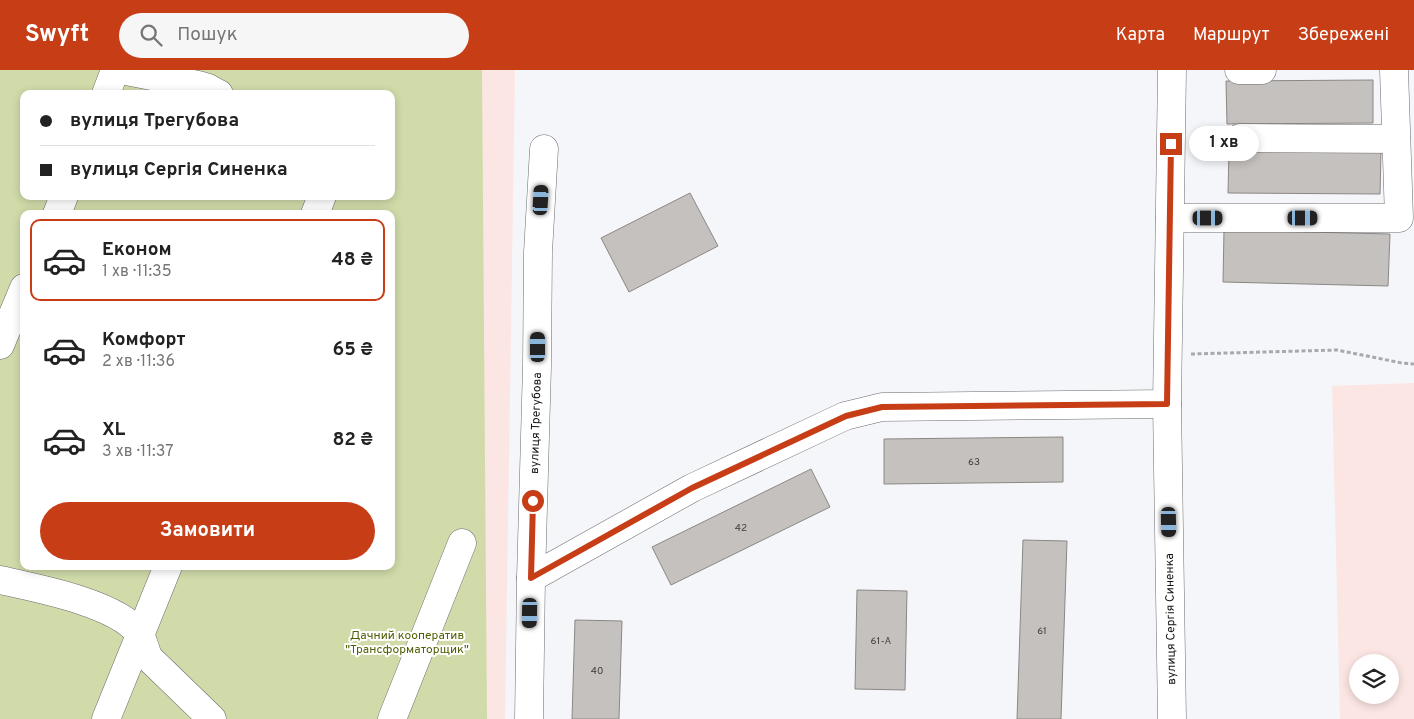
<!DOCTYPE html>
<html lang="uk">
<head>
<meta charset="utf-8">
<style>
	:root { --surface:#fff; --page:#f6f6f6; --text:#222; --muted:#767676; --line:#e0e0e0; --accent:#c63d16 }
	body { margin:0; font-family:Overpass,sans-serif; background:var(--page); color:var(--text); height:100vh; display:flex; flex-direction:column; font-size:19px; white-space:nowrap }
	* { box-sizing:border-box; margin:0 }
	p { font-size:16px; color:var(--muted) }
	.icon { flex:none; width:28px; height:28px; fill:none; stroke:currentColor; stroke-width:2; stroke-linecap:round; stroke-linejoin:round }
	.map { position:relative; flex:1; overflow:hidden }
	.details { position:absolute; left:20px; top:140px; width:375px; height:360px; display:flex; flex-direction:column; background:var(--surface); border-radius:10px; box-shadow:0 2px 8px #0003 }
	.details>* { flex:none }
	.top-card { position:absolute; left:20px; top:20px; width:375px; height:110px; border-radius:10px; box-shadow:0 2px 8px #0003; display:grid; align-content:center; height:110px; padding:0 20px; background:var(--surface) }
	.fabs { position:absolute; left:1349px; top:584px; display:grid; gap:10px }
	.fabs a { display:grid; place-items:center; width:50px; height:50px; border-radius:50%; background:var(--surface); box-shadow:0 2px 8px #0003; font-size:25px }
	.end { position:absolute; width:22px; height:22px; margin:-11px; border:6px solid #c63d16; background:#fff; box-shadow:0 0 0 2px #fff }
	.from { border-radius:50% }
	.bubble { position:absolute; height:35px; border-radius:18px; background:var(--surface); box-shadow:0 2px 8px #0003; font-size:16px; font-weight:700; line-height:35px; text-align:center }
	.car { position:absolute; width:15px; height:30px; margin:-15px -8px; border-radius:6px; box-shadow:0 0 4px 1px #0007; background:linear-gradient(#222 24%,#8ab4d8 0 40%,#222 0 76%,#8ab4d8 0 86%,#222 0) }
	.top-card b { display:flex; align-items:center; gap:18px; height:48px; font-size:19px }
	.top-card b+b { border-top:1px solid var(--line) }
	.top-card i { width:12px; height:12px; background:var(--text) }
	ul { padding:9px 0 0; list-style:none }
	li { display:flex; align-items:center; gap:15px; height:82px; margin:0 10px 8px; padding:0 10px; border:2px solid transparent; border-radius:10px }
	li div { flex:1 }
	li b { display:block; font-size:19px }
	li em { font-style:normal; font-weight:700 }
	li.on { border-color:var(--accent) }
	li>.icon { width:45px; height:45px; stroke-width:1.5 }
	.action { display:flex; gap:10px; margin-top:auto; padding:10px 20px }
	.action a { flex:1; height:58px; border-radius:30px; background:var(--accent); color:#fff; font-size:20px; font-weight:700; line-height:58px; text-align:center }
	header { display:flex; align-items:center; gap:30px; box-sizing:border-box; height:70px; padding:0 25px; background:var(--accent); color:#fff }
	header strong { font-size:24px }
	nav { display:flex; gap:28px; margin-inline-start:auto; font-size:18px }
	.search { width:350px; height:45px; background:var(--page); display:flex; align-items:center; gap:12px; box-sizing:border-box; padding:0 18px; border-radius:28px; color:var(--muted); font-size:19px }
	.map>svg:first-child { display:block }
</style>
</head>
<body>
<header>
<strong>Swyft</strong>
<div class="search"><svg class="icon" aria-label="search" viewBox="0 0 24 24"><circle cx="10" cy="10" r="6"/><path d="M15 15l6 6"/></svg>Пошук</div>
<nav><a>Карта</a><a>Маршрут</a><a>Збережені</a></nav>
</header>
<div class="map">
<svg width="1414" height="649" viewBox="0 0 1414 649">
	<rect width="100%" height="100%" fill="#f5f6fa"/>
	<!-- industrial -->
	<path fill="#fce6e3" fill-rule="evenodd" d="M481,0H515L505,649H477Z
		M1414,313V649H1340L1332,316ZM1358,592H1390V625H1358Z"/>
	<!-- green -->
	<path fill="#d0dba9" fill-rule="evenodd" d="M0,0H482L487,649H0ZM24,24H391V126H24ZM24,144H391V496H24Z"/>
	<!-- building -->
	<path fill="#c5c1be" stroke="#8a8784" d="M1373,10V53L1227,54L1226,11Z
		M1229,80L1381,81L1380,124L1228,123Z
		M690,123L718,176L629,222L601,168Z
		M1224,160L1390,164L1388,216L1223,212Z
		M1063,367V412L884,414V369Z
		M811,399L830,437L671,515L652,477Z
		M1023,470L1067,471L1061,649H1017Z
		M857,520L907,521L905,620L855,619Z
		M575,550L622,551L619,649H572Z"/>
	<g fill="none" stroke-linecap="round" stroke-linejoin="round">
		<!-- minor casing -->
		<g stroke="#6b6c6f" stroke-width="29">
			<g id="minor">
				<path d="M121,0L198,15L208,18L219,24"/>
				<path d="M1239,0H1262"/>
				<path d="M106,24L115,0"/>
				<path d="M1240,68L1396,69"/>
				<path d="M57,144L64,126"/>
				<path d="M315,144L322,126"/>
				<path d="M1170,148H1399L1394,0"/>
				<path d="M0,275L24,218"/>
				<path d="M531,508L692,418L845,346L882,337L1167,334"/>
				<path d="M0,510C36,518 116,533 139,563C143,568 145,581 149,588L212,649"/>
				<path d="M106,649L168,496"/>
				<path d="M392,649L462,473"/>
				<path id="s1" d="M529,649L531,508L537,296L538,182L544,79"/>
				<path d="M1172,649L1167,334L1172,0"/>
			</g>
		</g>
		<!-- path -->
		<path stroke="#a8a9ac" stroke-width="3" stroke-dasharray="4 2.5" stroke-linecap="butt" d="M1191,284L1337,280L1402,293L1414,294"/>
		<!-- minor -->
		<use href="#minor" stroke="#fff" stroke-width="28"/>
	</g>
	<g fill="none" stroke-linecap="round" stroke-linejoin="round">
		<!-- route -->
		<path stroke="#c63d16" stroke-width="6" d="M533,431L531,508L692,418L846,346L882,337L1167,334L1171,74"/>
	</g>
	<g text-anchor="middle" stroke-width="4" stroke-linejoin="round" paint-order="stroke">
		<!-- number labels -->
		<g font-size="10" fill="#3d3d3d">
			<text x="974" y="395">63</text>
			<text x="741" y="461">42</text>
			<text x="1042" y="564">61</text>
			<text x="881" y="574">61-А</text>
			<text x="597" y="604">40</text>
		</g>
		<!-- street labels -->
		<g font-size="12" fill="#101112" stroke="#fff">
			<text dy="4" stroke="none"><textPath href="#s1" startOffset="296">вулиця Трегубова</textPath></text>
			<text transform="translate(1170 549) rotate(-91)" y="4">вулиця Сергія Синенка</text>
		</g>
		<!-- park labels -->
		<g font-size="12" fill="#535f05" stroke="#fff">
			<text x="407" y="569">Дачний кооператив<tspan x="407" dy="14">"Трансформаторщик"</tspan></text>
		</g>
	</g>
</svg>
<div class="fabs">
<a><svg class="icon" aria-label="layers" viewBox="0 0 24 24"><path d="M12 4l9 5-9 5-9-5zM3 14l9 5 9-5"/></svg></a>
</div>
<i class="end from" style="left:533px;top:431px"></i>
<i class="end" style="left:1171px;top:74px"></i>
<div class="bubble" style="left:1189px;top:56px;width:70px">1 хв</div>
<i class="car" style="left:541px;top:130px;rotate:3deg"></i>
<i class="car" style="left:1208px;top:148px;rotate:90deg"></i>
<i class="car" style="left:1303px;top:148px;rotate:90deg"></i>
<i class="car" style="left:538px;top:277px;rotate:0deg"></i>
<i class="car" style="left:1169px;top:452px;rotate:179deg"></i>
<i class="car" style="left:530px;top:543px;rotate:181deg"></i>
<div class="top-card">
<b><i class="from"></i>вулиця Трегубова</b>
<b><i></i>вулиця Сергія Синенка</b>
</div>
<section class="details">
<ul>
<li class="on"><svg class="icon" aria-label="car" viewBox="0 0 24 24"><path d="M5 17H2v-5l4-1 3-4h7l3 4 3 1v5h-3M9 17h6M6 11h13"/><circle cx="7" cy="17" r="2"/><circle cx="17" cy="17" r="2"/></svg><div><b>Економ</b><p>1 хв · 11:35</p></div><em>48 ₴</em></li>
<li><svg class="icon" aria-label="car" viewBox="0 0 24 24"><path d="M5 17H2v-5l4-1 3-4h7l3 4 3 1v5h-3M9 17h6M6 11h13"/><circle cx="7" cy="17" r="2"/><circle cx="17" cy="17" r="2"/></svg><div><b>Комфорт</b><p>2 хв · 11:36</p></div><em>65 ₴</em></li>
<li><svg class="icon" aria-label="car" viewBox="0 0 24 24"><path d="M5 17H2v-5l4-1 3-4h7l3 4 3 1v5h-3M9 17h6M6 11h13"/><circle cx="7" cy="17" r="2"/><circle cx="17" cy="17" r="2"/></svg><div><b>XL</b><p>3 хв · 11:37</p></div><em>82 ₴</em></li>
</ul>
<div class="action"><a>Замовити</a></div>
</section>
</div>
</body>
</html>
